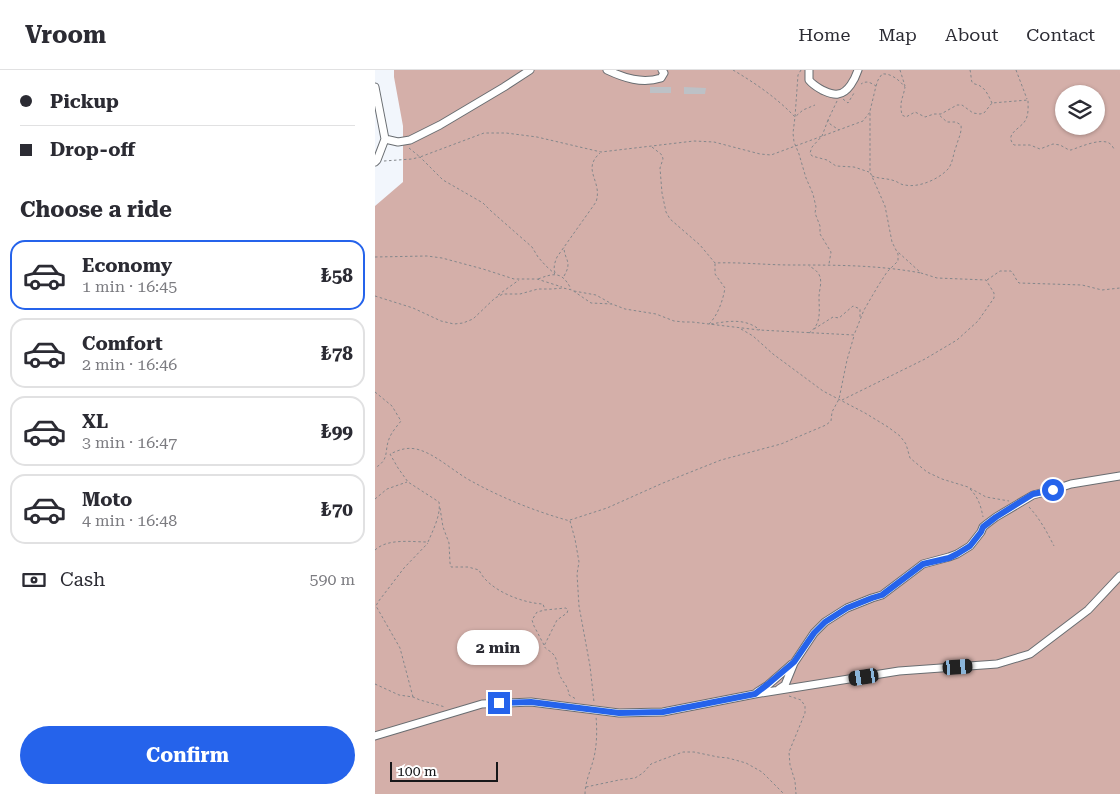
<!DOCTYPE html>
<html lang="en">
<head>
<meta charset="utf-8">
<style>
	:root { --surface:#fff; --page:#f2f2f3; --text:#2b2b33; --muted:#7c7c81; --line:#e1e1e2; --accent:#2563eb }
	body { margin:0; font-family:"Roboto Serif",serif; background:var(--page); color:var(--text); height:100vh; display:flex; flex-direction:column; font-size:19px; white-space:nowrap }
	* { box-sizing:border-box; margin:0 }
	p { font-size:16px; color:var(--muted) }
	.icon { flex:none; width:28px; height:28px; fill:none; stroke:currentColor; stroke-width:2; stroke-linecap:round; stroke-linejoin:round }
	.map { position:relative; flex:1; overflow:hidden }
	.panel { display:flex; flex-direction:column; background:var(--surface); width:375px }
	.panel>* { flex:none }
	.guide { display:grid; align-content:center; height:110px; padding:0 20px; background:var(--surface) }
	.buttons { position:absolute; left:680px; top:15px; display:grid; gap:10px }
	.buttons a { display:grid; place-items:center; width:50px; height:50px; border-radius:50%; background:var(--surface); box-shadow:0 1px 4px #0004; font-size:25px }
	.scale { position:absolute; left:15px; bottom:12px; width:108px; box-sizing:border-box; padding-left:5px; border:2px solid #161719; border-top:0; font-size:14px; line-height:18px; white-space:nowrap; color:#161719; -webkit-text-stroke:4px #fff; paint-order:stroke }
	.end { position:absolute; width:22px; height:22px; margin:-11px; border:6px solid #2563eb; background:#fff; box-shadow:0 0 0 2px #fff }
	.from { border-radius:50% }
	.bubble { position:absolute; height:35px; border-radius:18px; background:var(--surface); box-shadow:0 1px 4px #0004; font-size:16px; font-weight:700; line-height:35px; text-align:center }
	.car { position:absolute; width:15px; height:30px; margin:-15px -8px; border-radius:6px; box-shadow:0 0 4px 1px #0007; background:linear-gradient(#222 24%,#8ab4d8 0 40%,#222 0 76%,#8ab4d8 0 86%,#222 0) }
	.guide b { display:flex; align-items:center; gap:18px; height:48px; font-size:19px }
	.guide b+b { border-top:1px solid var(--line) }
	.guide i { width:12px; height:12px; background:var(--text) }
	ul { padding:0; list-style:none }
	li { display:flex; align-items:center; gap:15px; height:70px; margin:0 10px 8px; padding:0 10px; border:2px solid var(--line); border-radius:15px }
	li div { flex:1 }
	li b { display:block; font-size:19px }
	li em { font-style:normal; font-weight:700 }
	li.on { border-color:var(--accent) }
	li>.icon { width:45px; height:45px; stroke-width:1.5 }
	h2 { padding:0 20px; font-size:22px; line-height:60px }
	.pay { display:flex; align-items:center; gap:12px; height:55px; padding:0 20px; font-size:19px }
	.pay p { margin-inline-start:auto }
	.primary-button { display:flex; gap:10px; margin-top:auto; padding:10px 20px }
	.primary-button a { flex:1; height:58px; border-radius:30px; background:var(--accent); color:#fff; font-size:20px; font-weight:700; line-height:58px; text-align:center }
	header { display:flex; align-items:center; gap:30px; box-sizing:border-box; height:70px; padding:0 25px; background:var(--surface); border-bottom:1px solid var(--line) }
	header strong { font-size:24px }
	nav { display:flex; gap:28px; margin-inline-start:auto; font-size:18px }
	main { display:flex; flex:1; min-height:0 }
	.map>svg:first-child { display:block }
</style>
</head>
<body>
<header>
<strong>Vroom</strong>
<nav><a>Home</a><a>Map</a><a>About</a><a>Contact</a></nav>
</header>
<main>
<section class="panel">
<div class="guide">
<b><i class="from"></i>Pickup</b>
<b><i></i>Drop-off</b>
</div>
<h2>Choose a ride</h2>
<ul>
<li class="on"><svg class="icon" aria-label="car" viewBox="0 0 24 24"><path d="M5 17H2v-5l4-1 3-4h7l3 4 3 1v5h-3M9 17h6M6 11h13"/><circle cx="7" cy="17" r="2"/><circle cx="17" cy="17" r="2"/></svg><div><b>Economy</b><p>1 min · 16:45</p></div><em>₺58</em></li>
<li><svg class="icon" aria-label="car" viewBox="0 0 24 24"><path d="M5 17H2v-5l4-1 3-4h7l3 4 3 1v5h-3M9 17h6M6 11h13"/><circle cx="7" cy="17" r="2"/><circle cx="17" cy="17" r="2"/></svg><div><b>Comfort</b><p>2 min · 16:46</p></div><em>₺78</em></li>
<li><svg class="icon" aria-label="car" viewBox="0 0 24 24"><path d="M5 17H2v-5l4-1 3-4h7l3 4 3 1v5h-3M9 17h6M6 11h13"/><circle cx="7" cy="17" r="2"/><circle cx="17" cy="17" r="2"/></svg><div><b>XL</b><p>3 min · 16:47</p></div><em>₺99</em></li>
<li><svg class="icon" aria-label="car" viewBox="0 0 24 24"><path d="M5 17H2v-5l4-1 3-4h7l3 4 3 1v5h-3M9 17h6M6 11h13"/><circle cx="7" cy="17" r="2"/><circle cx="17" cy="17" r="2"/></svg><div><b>Moto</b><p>4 min · 16:48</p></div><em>₺70</em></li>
</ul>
<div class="pay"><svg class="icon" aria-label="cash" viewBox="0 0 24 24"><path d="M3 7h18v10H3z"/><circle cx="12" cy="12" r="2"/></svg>Cash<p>590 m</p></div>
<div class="primary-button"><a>Confirm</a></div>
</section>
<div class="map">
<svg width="745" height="724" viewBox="0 0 745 724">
	<rect width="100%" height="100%" fill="#f2f6fc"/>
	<!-- forest -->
	<path fill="#d4afa9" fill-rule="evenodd" d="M19,0H745V724H0V136L28,112V56L19,7ZM689,24H721V56H689Z"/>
	<!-- building -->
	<path fill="#bdc1c6" d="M275,17H296V23H275Z
		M309,17L331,18L330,24H309Z"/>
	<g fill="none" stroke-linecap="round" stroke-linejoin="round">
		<!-- minor casing -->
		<g stroke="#696d71" stroke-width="9">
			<path id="minor" d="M232,0C249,8 267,14 286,8L289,3L287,0
				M434,0V10C438,15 442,17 447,20C452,22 457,25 463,24C473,23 480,9 483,0
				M0,17L10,69L2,90L0,92
				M10,69L23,72L35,70L65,55L129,17L155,0
				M404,619L410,615L419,593L439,563L450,552L472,538L497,528L507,525L548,494L574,487L582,484L595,476L606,462L608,457L613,453L621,447L658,425L678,420L696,414L745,406
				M382,622L393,615L417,594
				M0,666L107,634L156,632L244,643L288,642L380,624L524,601L622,594L655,584L713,540L745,506"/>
		</g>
		<!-- path -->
		<path stroke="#84878b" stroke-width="1" stroke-dasharray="2.5 2.5" stroke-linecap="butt" d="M358,0C380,13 402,28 420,47L428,40L440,35
			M426,0L423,5L420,47L418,63L419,72L424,84L431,108L438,124L441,137L440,143L445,156V164L456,182L454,194
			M525,0L530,16
			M595,0C596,3 596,10 597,12C599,15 603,14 605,16C611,19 614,27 617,33
			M641,0L652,29
			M501,16L503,10L507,4C516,3 524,10 530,17C528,29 524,31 527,45L531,47L540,42L550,47L559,44H566L582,35H587L598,43L605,44L609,43L617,33L653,30C653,36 654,45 650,51C645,59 629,64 639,75H655L665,79L678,74L685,75L694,80H696C705,77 725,68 734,73C736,74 738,77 739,79
			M468,29L473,33L479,23
			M462,31L453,50L455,54L464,60
			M453,50L447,66L437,77L435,83L437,86L452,90L461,96L479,97L494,102
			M277,77L287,85L288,89L285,98L287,123L291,142L295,149L325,175L340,193C366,192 391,195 417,195C461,195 503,195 546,203
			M34,78L45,87L109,63H131L162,67L226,82L319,71L339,72L385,84L396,85L488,51L495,42
			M9,91L37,89L45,87L68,110L108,133L116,141L157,177L163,187L171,196L180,204
			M497,106C504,109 512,108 520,111C523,112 526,115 530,115C544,118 564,109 573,99C578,93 578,84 581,77C583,69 587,63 586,55L581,52H572L563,44
			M0,187L52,186L67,188L108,199L139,209H162L187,217
			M180,203C178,197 180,192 182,187L221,132C228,111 206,100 225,83
			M189,206C198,191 189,190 189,177
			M163,209C179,203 187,201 196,219
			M612,210L625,201H636C640,205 640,209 644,213L707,215L727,220L745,218
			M199,221L221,225L237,234
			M123,225L144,210
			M0,226L38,238L66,251L79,254L88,253L98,249L120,228L128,224H145L163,219H177L188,218L197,220L216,233L237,234L250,239L281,244L299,251L309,252H317L384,260L479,265L489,240L503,216L512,202L523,191V184L517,172L510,136L495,102V41L501,16C496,13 492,10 486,14
			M334,254C343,245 348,230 350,218L340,204V193
			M336,254C354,251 370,248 385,260
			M366,259L378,266L398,284L448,321L490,343L513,357L525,366L531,374L535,388L552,402L567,409L593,417L611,427L634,431
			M439,259L458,247L464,248L478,236L485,239V248
			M434,263C447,254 444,241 444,227C444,221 447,213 445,207C444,202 438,198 434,196
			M0,322L17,336L26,351C22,356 16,363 14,369C9,382 15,389 0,398
			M467,330L550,289L582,270L603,251L619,228V223L611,210L562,208L546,203L523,182
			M595,419C603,427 606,436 608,447
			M0,429L12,419L32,412
			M654,437C665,449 672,462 679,476
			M65,438L68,457L74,473L75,493L76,497H93L104,500C113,520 147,533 168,534L170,540L191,538L193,540L192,543L182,550L169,576C172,581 175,580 178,584C183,589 182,597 184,603C187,613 193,614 194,625L201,629
			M195,450L232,438L288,413L346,390L406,374L451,355L456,351L457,342L464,329L472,290L479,266
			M0,480C13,468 37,472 53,472C58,460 66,445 64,432L33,412L23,398L15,384C24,380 31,377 41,379C60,383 80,403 98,412C127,428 162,442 195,451L200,469L204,492L202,504L204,536L215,596L219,632
			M169,575L159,556L157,550L162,542L170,540
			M0,614L24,625L38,627L45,630L70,637
			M414,626L426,630L430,636V643L414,682L415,695L420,711L421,724
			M38,627L25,578L1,536L3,532L29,498L53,473
			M211,717L244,710L260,708L268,703L276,694L286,690L308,682H319L343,687L353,688L371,693L387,702L409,724
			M210,724C210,710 218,696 220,682C222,671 222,658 221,646"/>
		<!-- minor -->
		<use href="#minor" stroke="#fff" stroke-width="7"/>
	</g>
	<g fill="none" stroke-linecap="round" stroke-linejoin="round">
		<!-- route -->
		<path stroke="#2563eb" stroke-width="6" d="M124,633L156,632L244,643L288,642L380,624L393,614L419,592L439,563L450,552L472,538L497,528L507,525L548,494L574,488L582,484L595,476L606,462L608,457L621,447L658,424L678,420"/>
	</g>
</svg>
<div class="buttons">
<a><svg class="icon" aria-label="layers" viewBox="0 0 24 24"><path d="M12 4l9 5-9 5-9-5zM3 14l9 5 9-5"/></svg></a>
</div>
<div class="scale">100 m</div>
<i class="end from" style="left:678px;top:420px"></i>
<i class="end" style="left:124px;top:633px"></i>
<div class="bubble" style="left:82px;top:560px;width:82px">2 min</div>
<i class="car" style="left:583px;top:597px;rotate:86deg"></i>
<i class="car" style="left:489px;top:607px;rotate:261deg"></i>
</div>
</main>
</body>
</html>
